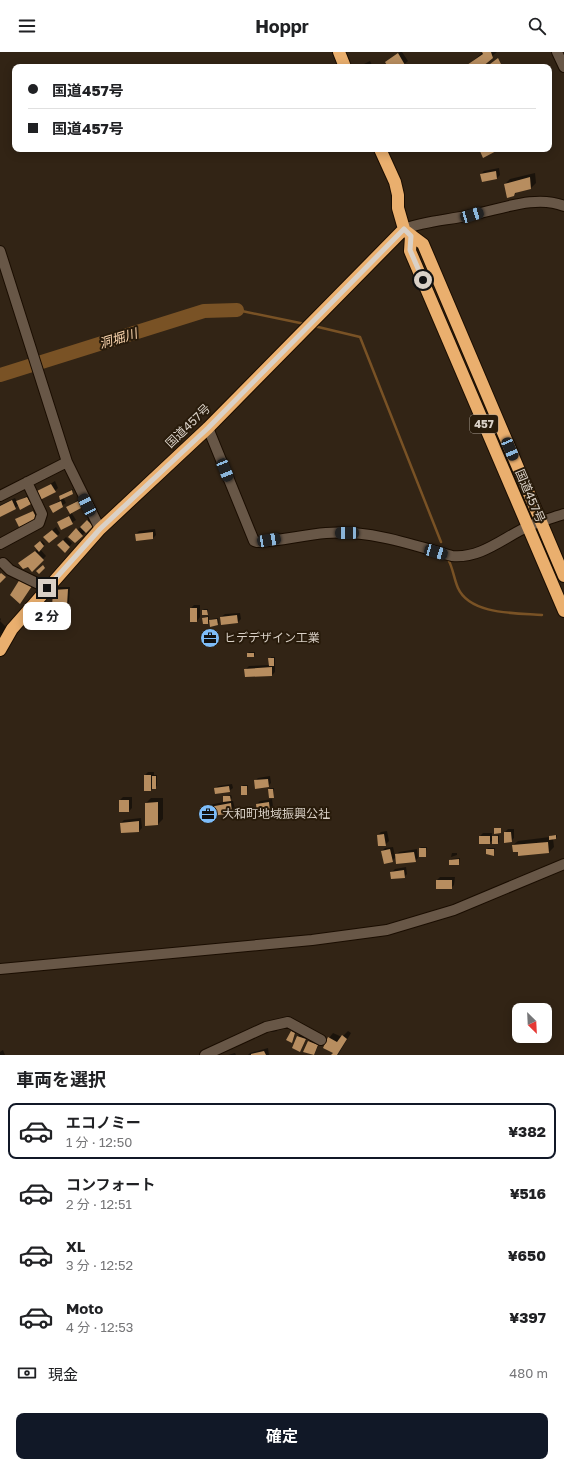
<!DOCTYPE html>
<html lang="ja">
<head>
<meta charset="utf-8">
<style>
	:root { --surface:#fff; --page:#f6f6f6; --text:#202124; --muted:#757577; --line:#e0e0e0; --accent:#111827 }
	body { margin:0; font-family:"Golos Text","Noto Sans JP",sans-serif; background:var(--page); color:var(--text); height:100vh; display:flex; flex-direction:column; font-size:15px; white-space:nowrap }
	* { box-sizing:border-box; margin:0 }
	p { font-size:13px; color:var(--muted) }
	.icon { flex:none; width:22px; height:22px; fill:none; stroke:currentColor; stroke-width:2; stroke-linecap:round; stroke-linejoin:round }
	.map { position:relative; height:1003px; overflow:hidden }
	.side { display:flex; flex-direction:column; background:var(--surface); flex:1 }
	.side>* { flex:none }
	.banner { position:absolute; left:12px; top:12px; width:540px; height:88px; border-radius:8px; box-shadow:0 2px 10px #0003; display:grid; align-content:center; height:88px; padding:0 16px; background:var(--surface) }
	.needle { width:26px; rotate:156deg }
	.tools { position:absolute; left:512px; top:951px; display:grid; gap:8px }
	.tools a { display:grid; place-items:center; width:40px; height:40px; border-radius:8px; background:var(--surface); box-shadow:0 2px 10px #0003; font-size:20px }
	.end { position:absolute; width:18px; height:18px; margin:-9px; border:5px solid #dad1c7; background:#111; box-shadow:0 0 0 2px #111 }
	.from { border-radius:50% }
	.bubble { position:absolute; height:28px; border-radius:8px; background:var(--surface); box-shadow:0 2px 10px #0003; font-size:13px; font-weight:700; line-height:28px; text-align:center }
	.car { position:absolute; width:12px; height:24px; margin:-12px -6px; border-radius:5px; box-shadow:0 0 3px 1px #0007; background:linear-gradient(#222 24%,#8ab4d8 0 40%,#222 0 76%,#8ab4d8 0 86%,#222 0) }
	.banner b { display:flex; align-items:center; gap:14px; height:38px; font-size:15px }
	.banner b+b { border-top:1px solid var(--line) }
	.banner i { width:10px; height:10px; background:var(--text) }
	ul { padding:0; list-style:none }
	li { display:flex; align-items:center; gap:12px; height:56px; margin:0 8px 6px; padding:0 8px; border:2px solid transparent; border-radius:8px }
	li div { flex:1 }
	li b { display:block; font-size:15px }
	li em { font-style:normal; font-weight:700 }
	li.active { border-color:var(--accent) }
	li>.icon { width:36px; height:36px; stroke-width:1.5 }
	h2 { padding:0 16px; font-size:18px; line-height:48px }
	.pay { display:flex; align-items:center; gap:10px; height:44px; padding:0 16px; font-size:15px }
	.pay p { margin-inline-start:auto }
	.action { display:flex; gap:8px; margin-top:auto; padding:8px 16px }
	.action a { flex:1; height:46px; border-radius:8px; background:var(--accent); color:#fff; font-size:16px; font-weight:700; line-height:46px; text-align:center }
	header { display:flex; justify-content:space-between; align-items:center; height:52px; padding:0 16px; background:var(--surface); font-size:18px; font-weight:700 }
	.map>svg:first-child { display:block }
</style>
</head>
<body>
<header><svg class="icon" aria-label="menu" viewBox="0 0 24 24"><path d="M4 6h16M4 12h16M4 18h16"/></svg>Hoppr<svg class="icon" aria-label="search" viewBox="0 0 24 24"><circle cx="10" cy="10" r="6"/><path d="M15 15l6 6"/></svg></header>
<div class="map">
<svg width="564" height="1003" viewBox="0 0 564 1003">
	<rect width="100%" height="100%" fill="#322415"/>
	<!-- shadow -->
	<path fill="#0007" d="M400,0H402L408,9L401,15H389L386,10Z
		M483,0H497L480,15H466Z
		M370,9L373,15H360L362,13Z
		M499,116L500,123L497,126L481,122L484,119Z
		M535,121L536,131L531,136L517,140L514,143L505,132L510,127Z
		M55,429L58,436L55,439L37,440Z
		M73,437V441L63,445L66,451L53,459L50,454L61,448V443Z
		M30,442L33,448L30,451L19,453L0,464V453L15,446L17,450Z
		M81,446L84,452L71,460L76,468L61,477L59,470L71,462L67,455Z
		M37,457L39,463L36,466L16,467Z
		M91,465L95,470L75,490L70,485Z
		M56,475L60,481L57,484L48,482Z
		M155,477L156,483L153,486L136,482L139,479Z
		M66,485L72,491L68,497L58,493Z
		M42,489L45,492L40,497L46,504L32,518L23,508L38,497L35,494Z
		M57,535H70L69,550L66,553L54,538Z
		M194,553H200V565L197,569L191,556Z
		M204,557H208L207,562L203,558Z
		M240,561L241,567L238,570L221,565L225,562Z
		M209,564V569L211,567L218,566L219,571L217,572L210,569L208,571L203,566Z
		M0,566L1,567L0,569L7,576L0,583Z
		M249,600H255V603L254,604L248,601Z
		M271,605H275V620L272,623L246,617L249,614L270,613Z
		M148,720H154V723H157V734L151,738L145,723Z
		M270,724L271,731L268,734L255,729L258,726Z
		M232,732L233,736L229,739L215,737L218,734Z
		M243,733H248L247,742L242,734Z
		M271,736H274V745L269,737Z
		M231,743L232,746L229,749H233L235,757L232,760L205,756L209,753L224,750V745Z
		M123,745H132V756L129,759L120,748Z
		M151,746H163V767L158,772L146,751Z
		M272,747L273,755L270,759L257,752L260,749Z
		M141,766L142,776L139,779L122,780L121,771L124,768Z
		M508,777H514V786L511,789L505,780Z
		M387,779L389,789L385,793L378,783L381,780Z
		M483,781H492V785L499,783V790L498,791L493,788L489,791L480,784Z
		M551,783H557V785L553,787L554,795L549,800L519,799L513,793L518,789L550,785Z
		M393,795L395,804L399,800L417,797L418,806L415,809L396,805L392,809L382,799L385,796Z
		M421,795H427L425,804L420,796Z
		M488,796H495L493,803L487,797Z
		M452,801H457V803L451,805Z
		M460,806L459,812H450L451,807Z
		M406,815L407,822L404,825L392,820L395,817Z
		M440,825H455L454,833L451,836L437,828Z
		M278,974L277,979L272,980L273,975Z
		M293,978L296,980L292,990V979Z
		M348,979L351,981L338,1003H332L334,1001L329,986L333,981L342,985Z
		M301,981L308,984L300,999L298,984Z
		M311,987L320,990L314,1003L305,1000Z
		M268,996L269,1003H248L250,1001Z
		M3,998L5,1003H0V1000Z
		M235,1001L236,1003H228Z"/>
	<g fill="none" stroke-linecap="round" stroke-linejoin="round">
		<!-- stream -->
		<path stroke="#795225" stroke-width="2.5" d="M237,258L305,272
			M314,274L360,285L441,490
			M448,507C453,516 454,527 458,536C470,563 517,561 542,563"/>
		<!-- river -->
		<path stroke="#795225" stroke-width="14" d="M0,323L204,259L237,258"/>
	</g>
	<!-- building -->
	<path fill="#b78d5f" d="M482,0H491L493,6L482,15H464L483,2Z
		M398,1L405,13L403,15H388L385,10Z
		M498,6L501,12L496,15H492L490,12Z
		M479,97H500L483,106Z
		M496,119L497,127L482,130L480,122Z
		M530,125L531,137L515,141L514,144L507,146L504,132Z
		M51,432L56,440L40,448L35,440Z
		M72,438L73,442L60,448L59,444Z
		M27,445L31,452L20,458L16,449Z
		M12,448L16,457L0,465V454Z
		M61,449L63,455L53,461L49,454Z
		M78,449L81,456L70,462L66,455Z
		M33,459L37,467L19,475L15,467Z
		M69,464L73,472L61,478L57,470Z
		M87,468L93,474L86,481L80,475Z
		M76,476L83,484L75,491L68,485Z
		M52,478L58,484L49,491L43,485Z
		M153,480V487L136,489L135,482Z
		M63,488L70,495L65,501L57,493Z
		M40,489L44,494L39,500L34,494Z
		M35,499L44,508L32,520L28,515L23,517L18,511Z
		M43,513L45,516L39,522L36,519Z
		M1,521L6,525L0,531V522Z
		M20,527L32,534L20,552L10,543Z
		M68,537L67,554L52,555L53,538Z
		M190,556H197V570H190Z
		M202,558H207L208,563H202Z
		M237,563L238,571L221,573L220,565Z
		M208,565V572H203L202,566Z
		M217,567L218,573L210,575L209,568Z
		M247,601H254V605H247Z
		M268,606H274V614H269Z
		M272,615V624L245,625L244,617Z
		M144,723H151V739H144Z
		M152,724H156V737H152Z
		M268,727L269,735L255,737L254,728Z
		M229,734L230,740L215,742L214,736Z
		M241,734H247V743H241Z
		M268,737H273L274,746H269Z
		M223,744H230L231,749L223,750Z
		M119,748H129V760H119Z
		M158,750V773L145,774V751Z
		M269,750L270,759L257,761L256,752Z
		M231,751L232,761L206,765L204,756Z
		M139,769V780L121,781L120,771Z
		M494,776H501V781L494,782Z
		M504,780H511L512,790L504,791Z
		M384,782L386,794H378L377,783Z
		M556,783V787L549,788V784Z
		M479,784H490V792H479Z
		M492,784H498V792H492Z
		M548,790L549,801L518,804V800H513L512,793Z
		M419,796H426V805H419Z
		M390,797L393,810L384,812L381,799Z
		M486,797H494V804L486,802Z
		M414,800L416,810L396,812L395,802Z
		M459,807V813H449V808Z
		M404,818L405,826L391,827L390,820Z
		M436,828H452V837H436Z
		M291,979L295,981L292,991L286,988Z
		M342,983L347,987L337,1003H331L333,1001L323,996L328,985L337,990Z
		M297,984L306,987L300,1000L292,996Z
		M308,989L318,993L314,1003L303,1000Z
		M264,999L266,1003H251V1002Z"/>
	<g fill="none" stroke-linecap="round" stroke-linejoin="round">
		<!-- minor casing -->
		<g stroke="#1a0d01" stroke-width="12">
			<path id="minor" d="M557,0L564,15
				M404,177C425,169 449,168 471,163C499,158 536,142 564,154
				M0,199L67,410L100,477
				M208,376L254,489L257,490C280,489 303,483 326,481C370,478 411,492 452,504C481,507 504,485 529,474C540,469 552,466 564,462
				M0,444L67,410
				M0,492L39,471L42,462L27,430
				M3,511L10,518L47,536
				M0,917L312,888L387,878L454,858L564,812
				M205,1003L266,975L288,970L321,988"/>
		</g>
		<!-- highway casing -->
		<g stroke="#1a0d01" stroke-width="14">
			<path id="highway" d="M339,0L345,15
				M407,180L423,192L564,524
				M411,184L410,199L564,559
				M0,598L12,577L100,477L208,376L404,177L398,156V143L395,130L380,97"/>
		</g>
		<!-- minor -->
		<use href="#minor" stroke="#685747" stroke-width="10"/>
		<!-- highway -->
		<use href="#highway" stroke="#eaaf6e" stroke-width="12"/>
	</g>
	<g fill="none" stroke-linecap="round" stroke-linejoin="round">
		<!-- route -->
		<path stroke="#dad1c7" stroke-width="5" d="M47,536L100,477L208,376L404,177L411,184L410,198L423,228"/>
	</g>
	<!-- icons -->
	<defs>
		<g id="office-disc" transform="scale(1)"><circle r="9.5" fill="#7ebdf9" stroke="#281b0b"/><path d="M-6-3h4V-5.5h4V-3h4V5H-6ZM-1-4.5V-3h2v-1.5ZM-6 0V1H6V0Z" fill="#111"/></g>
	</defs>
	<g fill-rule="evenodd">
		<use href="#office-disc" x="210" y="586"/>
		<use href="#office-disc" x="208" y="762"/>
	</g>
	<g text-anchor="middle" stroke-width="4" stroke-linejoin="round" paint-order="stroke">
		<!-- shield labels -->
		<rect fill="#281b0b" stroke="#a59a8f" stroke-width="1" x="470" y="363" width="28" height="18" rx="3"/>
		<g font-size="11" font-weight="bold" fill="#dad1c7">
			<text x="484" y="376">457</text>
		</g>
		<!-- street labels -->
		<g font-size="12" fill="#dad1c7" stroke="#281b0b">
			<text transform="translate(188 374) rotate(-44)" y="4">国道457号</text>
			<text transform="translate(530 444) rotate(67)" y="4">国道457号</text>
		</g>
		<!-- poi labels -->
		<g font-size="12" fill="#dad1c7" stroke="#281b0b" text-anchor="start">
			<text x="224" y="590">ヒデデザイン工業</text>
			<text x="222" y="766">大和町地域振興公社</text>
		</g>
		<!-- water labels -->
		<g font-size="13" font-style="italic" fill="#fbd5ae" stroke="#281b0b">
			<text transform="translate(118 286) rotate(-17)" y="5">洞堀川</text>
		</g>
	</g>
</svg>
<div class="tools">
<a><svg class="needle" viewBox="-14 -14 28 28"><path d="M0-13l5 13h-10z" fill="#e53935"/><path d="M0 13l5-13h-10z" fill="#757577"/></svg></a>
</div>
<i class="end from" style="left:423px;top:228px"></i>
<i class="end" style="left:47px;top:536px"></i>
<div class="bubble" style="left:23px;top:550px;width:48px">2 分</div>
<i class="car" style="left:472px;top:163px;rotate:74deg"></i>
<i class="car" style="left:510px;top:397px;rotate:157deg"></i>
<i class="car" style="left:225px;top:418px;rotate:158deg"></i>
<i class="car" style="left:87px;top:453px;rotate:333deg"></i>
<i class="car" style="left:347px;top:481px;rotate:270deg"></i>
<i class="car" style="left:269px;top:488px;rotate:80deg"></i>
<i class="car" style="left:436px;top:500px;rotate:106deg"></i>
<div class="banner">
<b><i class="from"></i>国道457号</b>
<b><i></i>国道457号</b>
</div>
</div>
<section class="side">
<h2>車両を選択</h2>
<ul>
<li class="active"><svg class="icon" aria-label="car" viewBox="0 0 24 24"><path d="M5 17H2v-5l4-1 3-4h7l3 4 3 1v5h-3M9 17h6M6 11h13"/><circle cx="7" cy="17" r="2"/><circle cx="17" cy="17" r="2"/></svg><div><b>エコノミー</b><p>1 分 · 12:50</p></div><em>¥382</em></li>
<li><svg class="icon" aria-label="car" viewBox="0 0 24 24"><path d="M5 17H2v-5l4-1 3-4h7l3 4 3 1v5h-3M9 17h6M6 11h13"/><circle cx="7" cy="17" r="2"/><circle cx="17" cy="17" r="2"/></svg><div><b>コンフォート</b><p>2 分 · 12:51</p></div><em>¥516</em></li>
<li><svg class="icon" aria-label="car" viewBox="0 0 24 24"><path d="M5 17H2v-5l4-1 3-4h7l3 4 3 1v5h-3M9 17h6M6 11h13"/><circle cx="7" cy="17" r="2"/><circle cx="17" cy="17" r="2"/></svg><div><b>XL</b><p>3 分 · 12:52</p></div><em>¥650</em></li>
<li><svg class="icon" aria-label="car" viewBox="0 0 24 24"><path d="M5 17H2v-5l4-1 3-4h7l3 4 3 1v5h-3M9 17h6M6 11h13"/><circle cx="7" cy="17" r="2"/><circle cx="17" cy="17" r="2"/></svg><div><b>Moto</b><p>4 分 · 12:53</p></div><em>¥397</em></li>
</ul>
<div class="pay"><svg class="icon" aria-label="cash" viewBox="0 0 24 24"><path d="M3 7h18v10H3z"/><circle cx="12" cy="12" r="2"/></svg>現金<p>480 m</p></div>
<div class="action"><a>確定</a></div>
</section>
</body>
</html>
